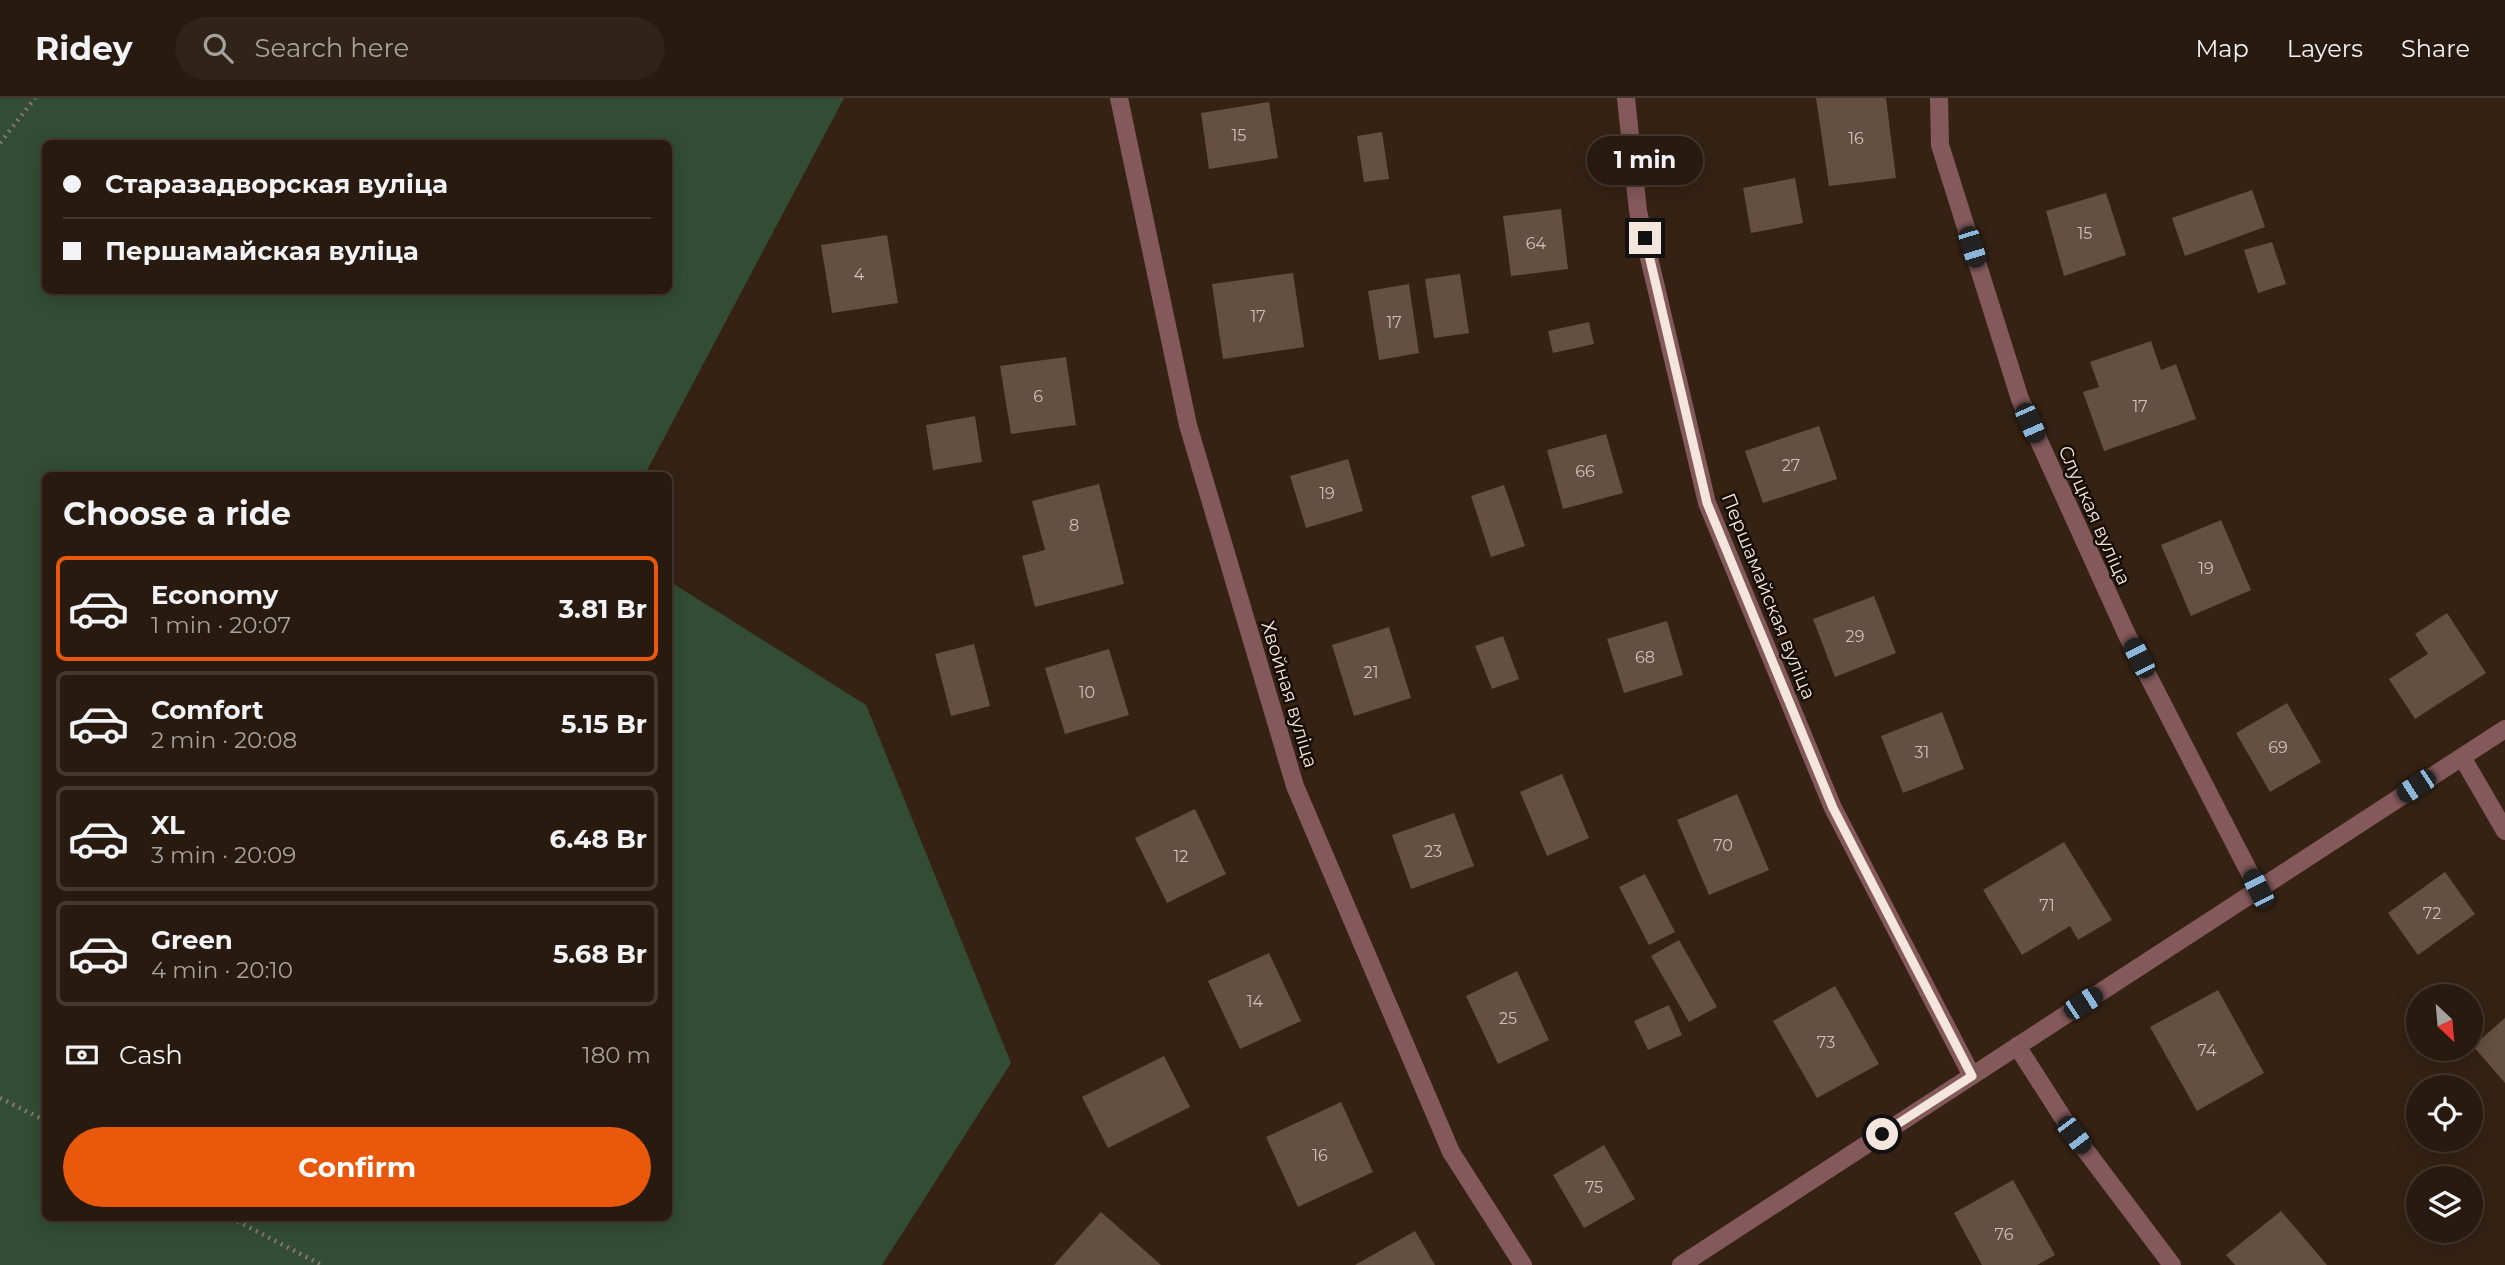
<!DOCTYPE html>
<html lang="en">
<head>
<meta charset="utf-8">
<style>
	:root { --surface:#281a0e; --page:#302317; --text:#f1f3f6; --muted:#a5a19e; --line:#44382e; --accent:#ea580c }
	body { margin:0; font-family:Montserrat,sans-serif; background:var(--page); color:var(--text); height:100vh; display:flex; flex-direction:column; font-size:26px; white-space:nowrap }
	* { box-sizing:border-box; margin:0 }
	p { font-size:23px; color:var(--muted) }
	.icon { flex:none; width:38px; height:38px; fill:none; stroke:currentColor; stroke-width:2; stroke-linecap:round; stroke-linejoin:round }
	.map { position:relative; flex:1; overflow:hidden }
	.details { position:absolute; left:42px; top:374px; width:630px; height:749px; display:flex; flex-direction:column; background:var(--surface); border-radius:10px; box-shadow:0 4px 18px #0003,0 0 0 2px var(--line) }
	.details>* { flex:none }
	.banner { position:absolute; left:42px; top:42px; width:630px; height:154px; border-radius:10px; box-shadow:0 4px 18px #0003,0 0 0 2px var(--line); display:grid; align-content:center; height:154px; padding:0 21px; background:var(--surface) }
	.needle { width:46px; rotate:154deg }
	.controls { position:absolute; left:2406px; top:886px; display:grid; gap:14px }
	.controls a { display:grid; place-items:center; width:77px; height:77px; border-radius:50%; background:var(--surface); box-shadow:0 4px 18px #0003,0 0 0 2px var(--line); font-size:35px }
	.end { position:absolute; width:32px; height:32px; margin:-16px; border:9px solid #f4e6dd; background:#111; box-shadow:0 0 0 4px #111 }
	.from { border-radius:50% }
	.bubble { position:absolute; height:49px; border-radius:24px; background:var(--surface); box-shadow:0 4px 18px #0003,0 0 0 2px var(--line); font-size:23px; font-weight:700; line-height:49px; text-align:center }
	.car { position:absolute; width:21px; height:42px; margin:-21px -10px; border-radius:9px; box-shadow:0 0 5px 2px #0007; background:linear-gradient(#222 24%,#8ab4d8 0 40%,#222 0 76%,#8ab4d8 0 86%,#222 0) }
	.banner b { display:flex; align-items:center; gap:24px; height:66px; font-size:26px }
	.banner b+b { border-top:2px solid var(--line) }
	.banner i { width:18px; height:18px; background:var(--text) }
	ul { padding:0; list-style:none }
	li { display:flex; align-items:center; gap:21px; height:105px; margin:0 14px 10px; padding:0 7px; border:4px solid var(--line); border-radius:10px }
	li div { flex:1 }
	li b { display:block; font-size:26px }
	li em { font-style:normal; font-weight:700 }
	li.active { border-color:var(--accent) }
	li>.icon { width:63px; height:63px; stroke-width:1.5 }
	h2 { padding:0 21px; font-size:32px; line-height:84px }
	.pay { display:flex; align-items:center; gap:18px; height:77px; padding:0 21px; font-size:26px }
	.pay p { margin-inline-start:auto }
	.button { display:flex; gap:14px; margin-top:auto; padding:14px 21px }
	.button a { flex:1; height:80px; border-radius:42px; background:var(--accent); color:#fff; font-size:28px; font-weight:700; line-height:80px; text-align:center }
	header { display:flex; align-items:center; gap:42px; box-sizing:border-box; height:98px; padding:0 35px; background:var(--surface); border-bottom:2px solid var(--line) }
	header strong { font-size:33px }
	nav { display:flex; gap:38px; margin-inline-start:auto; font-size:24px }
	.search { width:490px; height:63px; background:var(--page); display:flex; align-items:center; gap:18px; box-sizing:border-box; padding:0 24px; border-radius:38px; color:var(--muted); font-size:26px }
	.map>svg:first-child { display:block }
</style>
</head>
<body>
<header>
<strong>Ridey</strong>
<div class="search"><svg class="icon" aria-label="search" viewBox="0 0 24 24"><circle cx="10" cy="10" r="6"/><path d="M15 15l6 6"/></svg>Search here</div>
<nav><a>Map</a><a>Layers</a><a>Share</a></nav>
</header>
<div class="map">
<svg width="2505" height="1167" viewBox="0 0 2505 1167">
	<rect width="100%" height="100%" fill="#352213"/>
	<!-- green -->
	<path fill="#324d33" fill-rule="evenodd" d="M0,0H844L644,378H46V1120H668L669,483L866,607L1011,965L882,1167H0ZM46,46H668V192H46Z"/>
	<!-- building -->
	<path fill="#654f40" d="M1816,0H1886L1896,80L1829,88Z
		M1269,4L1278,60L1209,71L1201,15Z
		M1382,34L1389,81L1364,84L1357,38Z
		M1795,80L1803,125L1751,135L1743,90Z
		M2252,92L2265,129L2185,158L2172,120Z
		M2106,95L2126,157L2064,178L2046,113Z
		M1561,111L1568,171L1511,178L1503,118Z
		M887,137L898,205L832,215L821,147Z
		M2272,144L2286,186L2258,195L2244,152Z
		M1293,175L1304,249L1223,261L1212,186Z
		M1460,176L1469,235L1434,240L1425,181Z
		M1409,186L1419,255L1379,262L1368,193Z
		M1589,224L1594,246L1553,255L1548,233Z
		M2151,243L2161,272L2176,266L2196,321L2104,353L2083,294L2099,289L2090,264Z
		M1066,259L1076,327L1011,336L1000,268Z
		M975,318L982,364L933,372L926,327Z
		M1819,328L1837,381L1763,405L1745,353Z
		M1606,336L1623,395L1563,411L1547,352Z
		M1348,361L1363,413L1306,430L1290,378Z
		M1099,386L1124,486L1035,509L1022,458L1045,452L1032,403Z
		M1504,387L1525,448L1491,459L1471,398Z
		M2221,422L2251,492L2191,518L2161,447Z
		M1874,498L1896,555L1835,579L1813,521Z
		M2447,515L2486,575L2415,621L2389,581L2428,556L2415,536Z
		M1667,523L1683,577L1624,595L1607,541Z
		M1389,529L1411,600L1354,618L1332,547Z
		M1503,538L1519,581L1492,591L1475,548Z
		M974,546L990,608L951,618L935,556Z
		M1109,551L1129,617L1065,636L1045,570Z
		M2287,605L2321,664L2270,694L2236,635Z
		M1942,614L1964,671L1903,695L1881,638Z
		M1562,676L1589,740L1547,758L1520,694Z
		M1737,696L1769,772L1709,797L1677,722Z
		M1195,711L1226,776L1167,805L1135,740Z
		M1454,715L1474,768L1411,791L1392,737Z
		M2064,744L2112,822L2078,842L2070,828L2022,857L1983,792Z
		M2445,774L2475,816L2418,857L2388,815Z
		M1645,776L1675,834L1649,847L1619,789Z
		M1679,842L1717,909L1689,924L1651,858Z
		M1269,855L1301,923L1240,951L1208,883Z
		M1517,873L1549,942L1498,966L1466,898Z
		M1835,888L1879,966L1817,1000L1773,923Z
		M2218,892L2264,975L2197,1013L2150,929Z
		M1669,907L1682,937L1648,952L1634,923Z
		M2505,920V985L2473,948Z
		M1164,958L1190,1009L1108,1050L1082,999Z
		M1341,1004L1373,1074L1298,1109L1266,1039Z
		M1604,1047L1635,1101L1584,1130L1553,1077Z
		M2013,1082L2055,1157L2037,1167H1982L1954,1115Z
		M2281,1113L2327,1167H2235L2226,1157Z
		M1101,1114L1161,1167H1054Z
		M1415,1133L1435,1167H1355Z"/>
	<g fill="none" stroke-linecap="round" stroke-linejoin="round">
		<!-- path -->
		<path stroke="#87776a" stroke-width="4.5" stroke-dasharray="2 5" stroke-linecap="butt" d="M0,45L35,0
			M0,1000L46,1023
			M231,1120L322,1167"/>
		<!-- minor -->
		<path stroke="#84595b" stroke-width="18" d="M1119,0L1188,327L1295,688L1451,1054L1523,1167
			M1626,0L1638,113L1707,405L1833,710L1972,978
			M1939,0L1940,47L2020,301L2127,537L2258,791
			M2462,659L2505,733
			M2017,948L2074,1037L2172,1167
			M1681,1167L2505,631"/>
	</g>
	<g fill="none" stroke-linecap="round" stroke-linejoin="round">
		<!-- route -->
		<path stroke="#f4e6dd" stroke-width="9" d="M1645,140L1707,405L1833,710L1972,978L1882,1036"/>
	</g>
	<g text-anchor="middle" stroke-width="5" stroke-linejoin="round" paint-order="stroke">
		<!-- number labels -->
		<g font-size="16" fill="#d0c0b6">
			<text x="1239" y="43">15</text>
			<text x="1856" y="46">16</text>
			<text x="2085" y="141">15</text>
			<text x="1536" y="151">64</text>
			<text x="859" y="182">4</text>
			<text x="1258" y="224">17</text>
			<text x="1394" y="230">17</text>
			<text x="1038" y="304">6</text>
			<text x="2140" y="314">17</text>
			<text x="1791" y="373">27</text>
			<text x="1585" y="379">66</text>
			<text x="1327" y="401">19</text>
			<text x="1074" y="433">8</text>
			<text x="2206" y="476">19</text>
			<text x="1855" y="544">29</text>
			<text x="1645" y="565">68</text>
			<text x="1371" y="580">21</text>
			<text x="1087" y="600">10</text>
			<text x="2278" y="655">69</text>
			<text x="1922" y="660">31</text>
			<text x="1723" y="753">70</text>
			<text x="1433" y="759">23</text>
			<text x="1181" y="764">12</text>
			<text x="2047" y="813">71</text>
			<text x="2432" y="821">72</text>
			<text x="1255" y="909">14</text>
			<text x="1508" y="926">25</text>
			<text x="1826" y="950">73</text>
			<text x="2207" y="958">74</text>
			<text x="1320" y="1063">16</text>
			<text x="1594" y="1095">75</text>
			<text x="2004" y="1142">76</text>
		</g>
		<!-- street labels -->
		<g font-size="19" fill="#f4e6dd" stroke="#160d07">
			<text transform="translate(2095 417) rotate(66)" y="7">Слуцкая вуліца</text>
			<text transform="translate(1769 498) rotate(68)" y="7">Першамайская вуліца</text>
			<text transform="translate(1290 596) rotate(73)" y="7">Хвойная вуліца</text>
		</g>
	</g>
</svg>
<div class="controls">
<a><svg class="needle" viewBox="-14 -14 28 28"><path d="M0-13l5 13h-10z" fill="#e53935"/><path d="M0 13l5-13h-10z" fill="#a5a19e"/></svg></a>
<a><svg class="icon" aria-label="locate" viewBox="0 0 24 24"><circle cx="12" cy="12" r="6"/><path d="M12 2v4M12 18v4M2 12h4M18 12h4"/></svg></a>
<a><svg class="icon" aria-label="layers" viewBox="0 0 24 24"><path d="M12 4l9 5-9 5-9-5zM3 14l9 5 9-5"/></svg></a>
</div>
<i class="end from" style="left:1882px;top:1036px"></i>
<i class="end" style="left:1645px;top:140px"></i>
<div class="bubble" style="left:1587px;top:38px;width:116px">1 min</div>
<i class="car" style="left:1972px;top:149px;rotate:163deg"></i>
<i class="car" style="left:2030px;top:325px;rotate:156deg"></i>
<i class="car" style="left:2139px;top:560px;rotate:333deg"></i>
<i class="car" style="left:2416px;top:688px;rotate:237deg"></i>
<i class="car" style="left:2258px;top:791px;rotate:333deg"></i>
<i class="car" style="left:2083px;top:905px;rotate:57deg"></i>
<i class="car" style="left:2074px;top:1037px;rotate:143deg"></i>
<div class="banner">
<b><i class="from"></i>Старазадворская вуліца</b>
<b><i></i>Першамайская вуліца</b>
</div>
<section class="details">
<h2>Choose a ride</h2>
<ul>
<li class="active"><svg class="icon" aria-label="car" viewBox="0 0 24 24"><path d="M5 17H2v-5l4-1 3-4h7l3 4 3 1v5h-3M9 17h6M6 11h13"/><circle cx="7" cy="17" r="2"/><circle cx="17" cy="17" r="2"/></svg><div><b>Economy</b><p>1 min · 20:07</p></div><em>3.81 Br</em></li>
<li><svg class="icon" aria-label="car" viewBox="0 0 24 24"><path d="M5 17H2v-5l4-1 3-4h7l3 4 3 1v5h-3M9 17h6M6 11h13"/><circle cx="7" cy="17" r="2"/><circle cx="17" cy="17" r="2"/></svg><div><b>Comfort</b><p>2 min · 20:08</p></div><em>5.15 Br</em></li>
<li><svg class="icon" aria-label="car" viewBox="0 0 24 24"><path d="M5 17H2v-5l4-1 3-4h7l3 4 3 1v5h-3M9 17h6M6 11h13"/><circle cx="7" cy="17" r="2"/><circle cx="17" cy="17" r="2"/></svg><div><b>XL</b><p>3 min · 20:09</p></div><em>6.48 Br</em></li>
<li><svg class="icon" aria-label="car" viewBox="0 0 24 24"><path d="M5 17H2v-5l4-1 3-4h7l3 4 3 1v5h-3M9 17h6M6 11h13"/><circle cx="7" cy="17" r="2"/><circle cx="17" cy="17" r="2"/></svg><div><b>Green</b><p>4 min · 20:10</p></div><em>5.68 Br</em></li>
</ul>
<div class="pay"><svg class="icon" aria-label="cash" viewBox="0 0 24 24"><path d="M3 7h18v10H3z"/><circle cx="12" cy="12" r="2"/></svg>Cash<p>180 m</p></div>
<div class="button"><a>Confirm</a></div>
</section>
</div>
</body>
</html>
